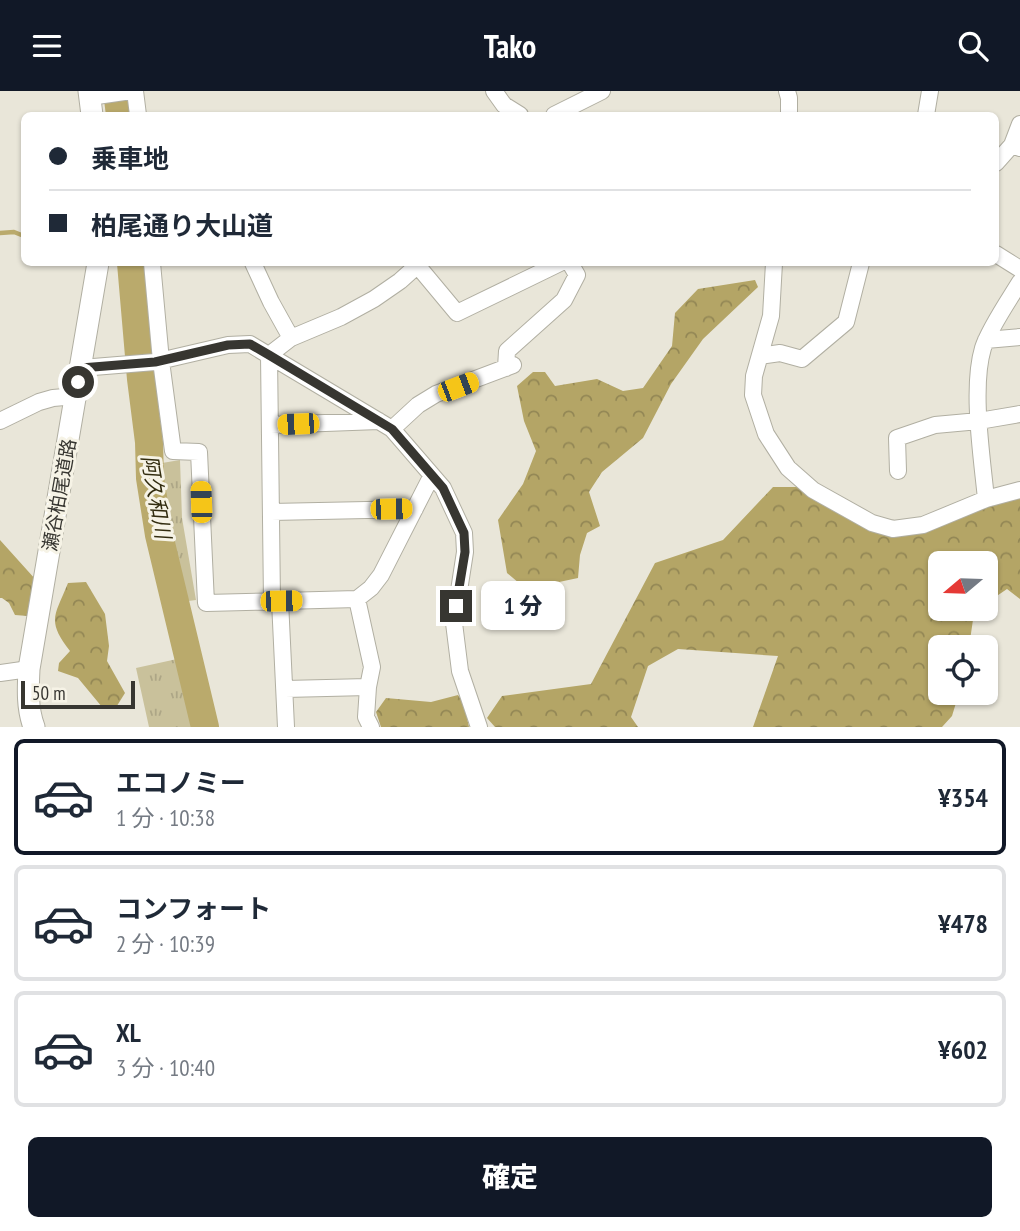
<!DOCTYPE html>
<html lang="ja">
<head>
<meta charset="utf-8">
<style>
	:root { --surface:#fff; --page:#f6f6f7; --text:#1f2937; --muted:#747a83; --line:#e0e1e3; --accent:#111827 }
	body { margin:0; font-family:"PT Sans Narrow","Noto Sans JP",sans-serif; background:var(--page); color:var(--text); height:100vh; display:flex; flex-direction:column; font-size:26px; white-space:nowrap }
	* { box-sizing:border-box; margin:0 }
	p { font-size:23px; color:var(--muted) }
	.icon { flex:none; width:38px; height:38px; fill:none; stroke:currentColor; stroke-width:2; stroke-linecap:round; stroke-linejoin:round }
	.map { position:relative; height:636px; overflow:hidden }
	.panel { display:flex; flex-direction:column; background:var(--surface); flex:1 }
	.panel>* { flex:none }
	.banner { position:absolute; left:21px; top:21px; width:978px; height:154px; border-radius:10px; box-shadow:0 2px 5px #0004; display:grid; align-content:center; height:154px; padding:0 28px; background:var(--surface) }
	.needle { width:46px; rotate:251deg }
	.controls { position:absolute; left:928px; top:460px; display:grid; gap:14px }
	.controls a { display:grid; place-items:center; width:70px; height:70px; border-radius:10px; background:var(--surface); box-shadow:0 2px 5px #0004; font-size:35px }
	.scale { position:absolute; left:21px; bottom:18px; width:114px; box-sizing:border-box; padding-left:7px; border:4px solid #373631; border-top:0; font-size:19px; line-height:24px; white-space:nowrap; color:#373631; -webkit-text-stroke:5px #f6f3e6; paint-order:stroke }
	.end { position:absolute; width:32px; height:32px; margin:-16px; border:9px solid #373631; background:#fff; box-shadow:0 0 0 4px #fff }
	.from { border-radius:50% }
	.bubble { position:absolute; height:49px; border-radius:10px; background:var(--surface); box-shadow:0 2px 5px #0004; font-size:23px; font-weight:800; line-height:49px; text-align:center }
	.car { position:absolute; width:21px; height:42px; margin:-21px -10px; border-radius:9px; box-shadow:0 0 5px 2px #0007; background:linear-gradient(#f5c518 24%,#345 0 40%,#f5c518 0 76%,#345 0 86%,#f5c518 0) }
	.banner b { display:flex; align-items:center; gap:24px; height:66px; font-size:26px }
	.banner b+b { border-top:2px solid var(--line) }
	.banner i { width:18px; height:18px; background:var(--text) }
	ul { padding:12px 0 0; list-style:none }
	li { display:flex; align-items:center; gap:21px; height:116px; margin:0 14px 10px; padding:0 14px; border:4px solid var(--line); border-radius:10px }
	li div { flex:1 }
	li b { display:block; font-size:26px }
	li em { font-style:normal; font-weight:800 }
	li.on { border-color:var(--accent) }
	li>.icon { width:63px; height:63px; stroke-width:1.5 }
	.primary-button { display:flex; gap:14px; margin-top:auto; padding:14px 28px }
	.primary-button a { flex:1; height:80px; border-radius:10px; background:var(--accent); color:#fff; font-size:28px; font-weight:800; line-height:80px; text-align:center }
	header { display:flex; justify-content:space-between; align-items:center; height:91px; padding:0 28px; background:var(--accent); color:#fff; font-size:32px; font-weight:800 }
	.map>svg:first-child { display:block }
</style>
</head>
<body>
<header><svg class="icon" aria-label="menu" viewBox="0 0 24 24"><path d="M4 6h16M4 12h16M4 18h16"/></svg>Tako<svg class="icon" aria-label="search" viewBox="0 0 24 24"><circle cx="10" cy="10" r="6"/><path d="M15 15l6 6"/></svg></header>
<div class="map">
<svg width="1020" height="636" viewBox="0 0 1020 636">
	<defs>
		<pattern id="grass-tufts" width="24" height="20" patternUnits="userSpaceOnUse" patternTransform="scale(1.75)"><rect width="24" height="20" fill="#c9c19b"/><path d="M3 7l-1-3M5 7V3M7 7l1-3M15 17l-1-3M17 17v-4M19 17l1-3" fill="none" stroke="#ada686"/></pattern>
		<pattern id="forest-crowns" width="20" height="18" patternUnits="userSpaceOnUse" patternTransform="scale(1.75)"><rect width="20" height="18" fill="#b4a566"/><path d="M2 6a3 3 0 1 1 6 0M12 15a3 3 0 1 1 6 0" fill="none" stroke="#938755"/></pattern>
	</defs>
	<rect width="100%" height="100%" fill="#e9e6d9"/>
	<!-- grass -->
	<path fill="url(#grass-tufts)" d="M180,369L182,427L196,509L181,511L165,435L162,372Z
		M177,568L192,636H149L136,577Z"/>
	<!-- forest -->
	<path fill="url(#forest-crowns)" d="M755,189L758,196L703,248L671,293L643,347L602,381L589,401L600,435L587,442L580,464L578,487L526,498L507,482L498,429L523,393L536,360L524,330L517,295L533,281H545L555,295L597,288L623,300L643,297L672,255L675,222L698,198Z
		M773,396H798L885,439L1020,406V508L1007,498L985,513V472H940V518H979L974,522L969,556H940V602H959L952,625L942,636H753L778,565L678,558L648,575L631,626L638,636H495L487,627L502,605L591,593L655,472L723,449Z
		M0,449L36,489L28,525L15,524L9,512L2,507H0Z
		M86,491L105,523L109,555L107,570L125,602L115,618L102,616L78,587L58,580L59,572L70,560C46,529 55,525 68,492Z
		M458,604L464,613L469,636H381L376,621L386,607L431,611Z"/>
	<g fill="none" stroke-linecap="round" stroke-linejoin="round">
		<!-- stream -->
		<path stroke="#baaa6c" stroke-width="4.5" d="M0,142L14,141L24,145"/>
		<!-- river -->
		<path stroke="#baaa6c" stroke-width="28" d="M117,0L120,24
			M131,172L141,288L149,351L150,387L159,444L205,636"/>
		<!-- minor casing -->
		<g stroke="#b1afa2" stroke-width="18">
			<path id="minor" d="M135,0L138,24
				M494,0L504,14L520,24
				M787,0L789,7V24
				M90,6L131,0
				M554,24L602,0
				M926,24L930,0
				M1020,33L1012,54L1020,57
				M996,72L1012,54
				M996,163L1020,178
				M152,172L161,270L173,360L199,361L206,512L357,508L371,497L381,484L431,386
				M253,172L271,211L291,247
				M774,172L771,225L754,285L753,304L766,343L788,377L813,399L872,432L893,438L923,434L986,408L1020,399
				M417,174L457,222L560,172
				M986,249L1020,246
				M760,265L780,262L802,268L846,231L861,172
				M81,277L155,271L228,254L250,253L392,338L443,397L464,442L465,461L454,532L460,580L479,636
				M506,277L507,260L564,209L577,184L570,172
				M0,330L39,311L53,307L76,305
				M271,334L379,330
				M392,338L418,314L436,303L513,274
				M898,380L897,347L935,334L979,330L1020,323
				M986,408C982,366 971,297 983,257C989,238 1009,209 1020,191
				M271,421L415,418
				M357,508L372,576L368,596L366,626L371,636
				M272,510L269,264L291,247L341,226L374,208L400,190L420,172
				M280,510L286,636
				M0,582L29,578
				M285,598L368,596"/>
		</g>
		<!-- major casing -->
		<g stroke="#b1afa2" stroke-width="23">
			<path id="major" d="M89,0L92,24
				M34,636C27,617 28,598 29,578L98,172"/>
		</g>
		<!-- minor -->
		<use href="#minor" stroke="#fff" stroke-width="16"/>
		<!-- major -->
		<use href="#major" stroke="#fff" stroke-width="21"/>
	</g>
	<g fill="none" stroke-linecap="round" stroke-linejoin="round">
		<!-- route -->
		<path stroke="#373631" stroke-width="9" d="M78,291L81,277L155,271L228,254L250,253L269,264L392,338L443,397L464,442L465,461L456,515"/>
	</g>
	<g text-anchor="middle" stroke-width="6" stroke-linejoin="round" paint-order="stroke">
		<!-- street labels -->
		<g font-size="19" fill="#373631" stroke="#f6f3e6">
			<text transform="translate(59 404) rotate(-80)" y="7">瀬谷柏尾道路</text>
		</g>
		<!-- water labels -->
		<g font-size="21" font-style="italic" fill="#322c0f" stroke="#f6f3e6">
			<text transform="translate(156 406) rotate(80)" y="7">阿久和川</text>
		</g>
	</g>
</svg>
<div class="controls">
<a><svg class="needle" viewBox="-14 -14 28 28"><path d="M0-13l5 13h-10z" fill="#e53935"/><path d="M0 13l5-13h-10z" fill="#747a83"/></svg></a>
<a><svg class="icon" aria-label="locate" viewBox="0 0 24 24"><circle cx="12" cy="12" r="6"/><path d="M12 2v4M12 18v4M2 12h4M18 12h4"/></svg></a>
</div>
<div class="scale">50 m</div>
<i class="end from" style="left:78px;top:291px"></i>
<i class="end" style="left:456px;top:515px"></i>
<div class="bubble" style="left:481px;top:490px;width:84px">1 分</div>
<i class="car" style="left:458px;top:296px;rotate:69deg"></i>
<i class="car" style="left:298px;top:333px;rotate:268deg"></i>
<i class="car" style="left:201px;top:411px;rotate:358deg"></i>
<i class="car" style="left:391px;top:418px;rotate:89deg"></i>
<i class="car" style="left:281px;top:510px;rotate:89deg"></i>
<div class="banner">
<b><i class="from"></i>乗車地</b>
<b><i></i>柏尾通り大山道</b>
</div>
</div>
<section class="panel">
<ul>
<li class="on"><svg class="icon" aria-label="car" viewBox="0 0 24 24"><path d="M5 17H2v-5l4-1 3-4h7l3 4 3 1v5h-3M9 17h6M6 11h13"/><circle cx="7" cy="17" r="2"/><circle cx="17" cy="17" r="2"/></svg><div><b>エコノミー</b><p>1 分 · 10:38</p></div><em>¥354</em></li>
<li><svg class="icon" aria-label="car" viewBox="0 0 24 24"><path d="M5 17H2v-5l4-1 3-4h7l3 4 3 1v5h-3M9 17h6M6 11h13"/><circle cx="7" cy="17" r="2"/><circle cx="17" cy="17" r="2"/></svg><div><b>コンフォート</b><p>2 分 · 10:39</p></div><em>¥478</em></li>
<li><svg class="icon" aria-label="car" viewBox="0 0 24 24"><path d="M5 17H2v-5l4-1 3-4h7l3 4 3 1v5h-3M9 17h6M6 11h13"/><circle cx="7" cy="17" r="2"/><circle cx="17" cy="17" r="2"/></svg><div><b>XL</b><p>3 分 · 10:40</p></div><em>¥602</em></li>
</ul>
<div class="primary-button"><a>確定</a></div>
</section>
</body>
</html>
